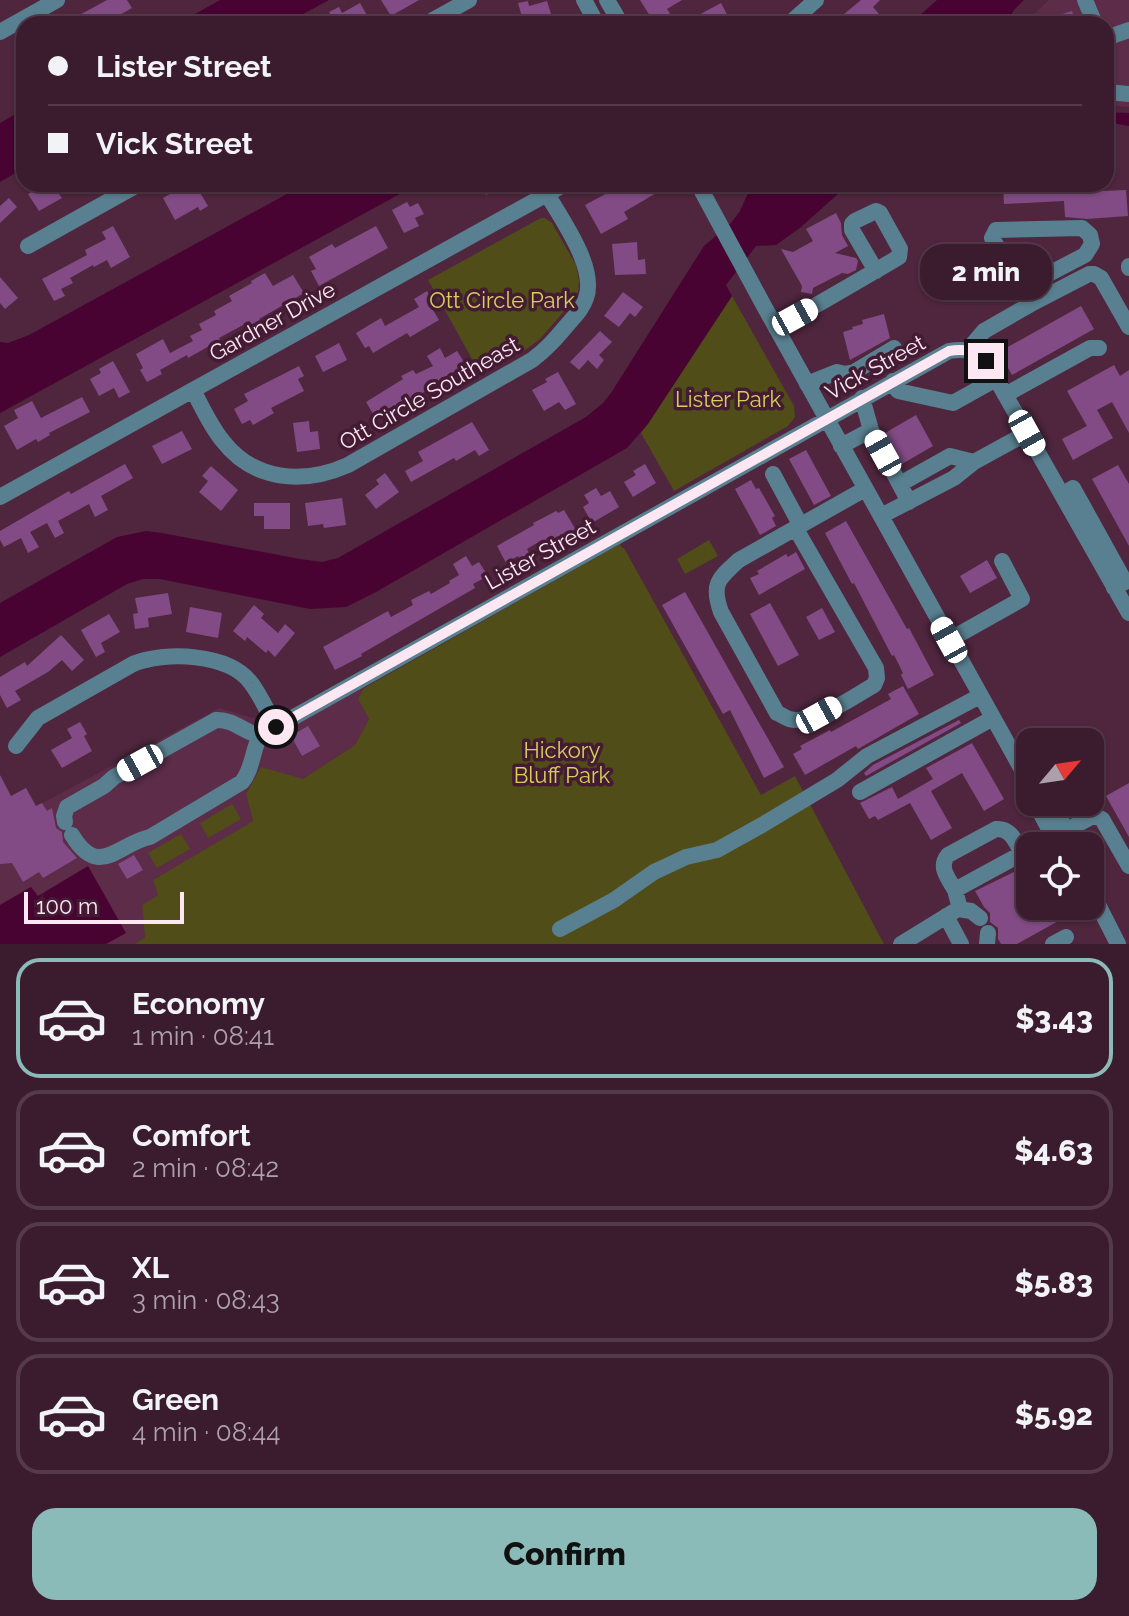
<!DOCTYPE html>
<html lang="en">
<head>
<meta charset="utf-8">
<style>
	:root { --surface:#3b1c2e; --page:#46293a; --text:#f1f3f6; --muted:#aca1aa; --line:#543a4a; --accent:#8bbbb9 }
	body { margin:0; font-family:Raleway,sans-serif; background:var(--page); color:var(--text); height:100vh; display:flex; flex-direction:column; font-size:30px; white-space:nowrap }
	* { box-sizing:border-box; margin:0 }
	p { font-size:26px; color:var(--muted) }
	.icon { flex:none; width:44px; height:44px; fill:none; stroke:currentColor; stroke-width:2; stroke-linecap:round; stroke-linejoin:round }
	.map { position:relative; height:944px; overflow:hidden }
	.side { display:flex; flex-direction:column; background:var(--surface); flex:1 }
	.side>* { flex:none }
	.hud { position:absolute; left:16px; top:16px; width:1098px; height:176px; border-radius:24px; box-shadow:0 2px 6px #0004,0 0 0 2px var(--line); display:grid; align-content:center; height:176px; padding:0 32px; background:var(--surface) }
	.needle { width:52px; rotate:61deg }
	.controls { position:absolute; left:1016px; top:728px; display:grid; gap:16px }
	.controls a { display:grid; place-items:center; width:88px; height:88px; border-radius:16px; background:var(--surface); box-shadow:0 2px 6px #0004,0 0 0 2px var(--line); font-size:40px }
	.scale { position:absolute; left:24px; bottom:20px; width:160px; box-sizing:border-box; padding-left:8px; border:4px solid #fde7f2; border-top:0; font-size:22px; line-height:28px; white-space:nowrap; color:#fde7f2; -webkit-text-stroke:6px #431c34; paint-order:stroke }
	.end { position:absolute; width:36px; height:36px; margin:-18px; border:10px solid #fde7f2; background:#111; box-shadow:0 0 0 4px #111 }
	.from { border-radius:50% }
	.bubble { position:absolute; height:56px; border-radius:24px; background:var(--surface); box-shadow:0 2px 6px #0004,0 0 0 2px var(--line); font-size:26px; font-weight:800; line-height:56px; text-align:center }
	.car { position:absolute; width:24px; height:48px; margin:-24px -12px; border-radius:10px; box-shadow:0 0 6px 2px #0007; background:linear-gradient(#fff 24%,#345 0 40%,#fff 0 76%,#345 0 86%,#fff 0) }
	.hud b { display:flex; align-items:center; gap:28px; height:76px; font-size:30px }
	.hud b+b { border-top:2px solid var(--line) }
	.hud i { width:20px; height:20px; background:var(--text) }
	ul { padding:14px 0 0; list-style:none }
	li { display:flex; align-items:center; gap:24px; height:120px; margin:0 16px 12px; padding:0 16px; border:4px solid var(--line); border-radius:24px }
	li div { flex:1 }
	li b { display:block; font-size:30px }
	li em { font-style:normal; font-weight:800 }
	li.current { border-color:var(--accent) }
	li>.icon { width:72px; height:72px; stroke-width:1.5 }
	.primary-button { display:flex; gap:16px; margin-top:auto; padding:16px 32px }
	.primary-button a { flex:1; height:92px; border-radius:24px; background:var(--accent); color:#111; font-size:32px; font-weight:800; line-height:92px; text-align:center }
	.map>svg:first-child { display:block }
</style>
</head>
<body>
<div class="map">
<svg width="1129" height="944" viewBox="0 0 1129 944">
	<rect width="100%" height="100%" fill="#4f263e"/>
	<!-- built -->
	<path fill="#5c2c48" d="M1049,0H1129V107L1106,105V24H1023Z
		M355,674L364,688L358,699L369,719L355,745L303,779L246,794L253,821L153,880L158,895L142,905L145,937L135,944H106L126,932L37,896L31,887L0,905V826L219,708L267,722Z"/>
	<!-- green -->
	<path fill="#514d18" d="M541,218H545L552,223L576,265L579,281L578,292L573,301L540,339L528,348L481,375L428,280Z
		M732,296L794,406L795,417L788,426L674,491L641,433Z
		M709,540L718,556L685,574L677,559Z
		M620,544L622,548H624L761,795L795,776L884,944H135L145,937L142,905L158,895L153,880L253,821L246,794L261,767L303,779L355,745L369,719L358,699L364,688Z
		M232,804L241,819L208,838L200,823Z
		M181,834L190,849L157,868L148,853Z"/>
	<!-- water -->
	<path fill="#480332" d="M220,0H329L285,24H177Z
		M937,0H1024L1013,11L1008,24H910Z
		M24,109V168L0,182V123Z
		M1106,112L1129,113V126L1106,122Z
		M305,184H418L0,413V342L8,343L29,335Z
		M752,184H849L801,227L776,245L756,246L726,285L732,296L648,424L627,448L376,592L346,607L310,609L160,579H143L127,584L0,657V603L117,537L146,531L162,533L300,559L322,562L338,558L586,417L603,403L611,393L704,246L731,223L740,211Z
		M88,866L126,933L106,944H0V905L31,887L38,896Z"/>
	<!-- building -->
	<path fill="#824b85" d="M107,0H127L132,8L104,24H63Z
		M381,0H419L391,16Z
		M640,0H682L667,9L672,17L661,24H655Z
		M861,0H880L873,7L879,14L867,24H832Z
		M528,1L529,6L547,1L551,14L531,20L533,24H524L518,3Z
		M360,3L372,24H336L329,12L339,7L342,13Z
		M721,3L732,24H697L693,18Z
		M1072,11L1076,24H1036V22Z
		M31,184H77L59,194L62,198L39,211L28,194L35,190Z
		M187,184H195L208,206L200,211L198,207L175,220L163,198Z
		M481,184H506L486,195Z
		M624,184H654L658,192L624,212L628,219L601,234L585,205Z
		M1003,184H1079L1080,192L1126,190L1128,216L1087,219L1065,217L1064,201L1004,204Z
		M9,198L17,207L0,223V206Z
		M407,202L410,207L418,203L424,214L415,218L419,226L404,233L392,210Z
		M836,213L841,223L842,235L848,246L835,253L856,258L858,261L856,270L848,274L842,273L813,288L812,294L801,292L802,286L781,249L793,252L813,241L806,229Z
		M113,226L130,257L111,268L107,260L94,267L93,265L70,278L73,283L61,289L65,296L54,301L42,279L87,255L85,250L106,239L102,232Z
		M376,226L388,248L319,286L311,271L316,269L309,257L332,244L335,248Z
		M637,242L638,260L645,259L646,274L615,275L612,244Z
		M265,273L273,286L293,275L304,293L259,319L260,320L245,328L243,325L219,338L220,340L188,358L187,355L160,370L162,374L147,382L140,370L143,368L136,354L163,339L170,353L193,341L190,336L202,330L199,324L216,315L214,311L232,301L229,296L252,283L251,281Z
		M0,277L18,298L5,309L0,303Z
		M427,291L434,303L430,305L439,320L410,337L407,333L373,353L369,346L365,348L356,333L381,318L385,326L419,307L414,299Z
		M623,292L643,307L635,317L630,313L619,327L604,316Z
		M1081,306L1094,329L1012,375L999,352Z
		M884,314L890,338L850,360L843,332L853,329L852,327L863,324L862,320Z
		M600,331L612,342L599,355L604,360L597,369L588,360L579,370L570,362Z
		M339,343L347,360L323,372L315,356Z
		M440,348L445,358L457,351L466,365L432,385L433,387L376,419L366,402L403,379L401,376L413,370L416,374L433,366L427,356Z
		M113,361L130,392L119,398L114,388L99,396L90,379L101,373L99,369Z
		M1114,365L1120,376L1129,370V433L1112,402L1097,410L1113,438L1073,460L1062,439L1087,426L1067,391Z
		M299,366L304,376L298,379L304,391L271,408L274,413L253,425L250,420L242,424L234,409L248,401L244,394Z
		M558,372L576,404L565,410L559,402L544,411L532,390L547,382L545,379Z
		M82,397L90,412L49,433L50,435L38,442L36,439L17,450L4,426L18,418L14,410L32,401L41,418Z
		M916,415L933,446L902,464L885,433Z
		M309,421L310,432L318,431L320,449L297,452L293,423Z
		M472,422L489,450L479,456L475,450L456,461L454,458L411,482L405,471L423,461L418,452Z
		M182,431L192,449L162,464L152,446Z
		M806,450L831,496L814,505L789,459Z
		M125,464L133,478L101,496L108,510L95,517L89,504L58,521L64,533L55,538L47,523L30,532L39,547L28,553L21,538L4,547L0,540V531L69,491L71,494Z
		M645,464L656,483L633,497L624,482L636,475L633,471Z
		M1118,465L1129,484V546L1092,479Z
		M211,466L238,490L221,511L199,492L208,481L202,476Z
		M385,473L399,492L376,509L365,495L379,484L376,480Z
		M751,480L756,489L759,488L775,516L772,518L776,526L760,535L735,489Z
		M596,488L601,496L610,491L619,507L592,523L583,507L589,503L584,495Z
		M342,498L346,525L324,528L323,524L308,526L305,503Z
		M254,503H290V529H264V516H254Z
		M564,510L576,530L546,548L542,540L527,549L531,557L521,563L518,556L506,563L497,546L534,525L533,523L541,519L556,511L558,513Z
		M846,521L907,629L909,628L934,675L908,689L901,675L903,673L894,655L892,656L854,583L852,584L825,533Z
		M796,552L805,569L759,595L750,578L759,574L757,571L786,554L788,557Z
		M466,556L472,566L479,562L488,576L473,584L475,588L361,654L362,656L335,670L323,647L388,611L391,617L413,605L411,600L429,591L431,594L450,583L449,581L459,575L453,564Z
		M987,560L997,578L970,593L960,576Z
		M685,592L784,767L764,778L730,710L723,714L662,605Z
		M168,593L172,614L148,618L149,627L135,629L133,614L138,613L135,598Z
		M770,603L799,655L778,666L750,614Z
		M254,605L264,614L261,618L278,633L285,624L295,633L275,657L268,650L266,653L247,637L245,641L233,631Z
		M190,607L222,613L218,638L186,632Z
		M822,608L835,632L819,640L806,617Z
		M109,614L120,632L101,643L105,652L96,657L81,630Z
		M61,635L84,660L72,671L62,660L48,672L15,691L21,700L7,708L0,695V677L25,662L27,666Z
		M903,686L919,714L858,749L856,746L805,775L793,754L802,749L800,746L830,730L831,732L891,699L888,694Z
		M959,720L961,723L866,776L864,773L873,765Z
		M80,722L87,734L84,736L92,751L62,768L51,750L72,738L67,729Z
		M308,726L320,746L302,756L291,736Z
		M972,743L1004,799L984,811L962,773L931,791L952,828L931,840L910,803L878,820L875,816L869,819L860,803L892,787L898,799L933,779L926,768Z
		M0,775L11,796L26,788L36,806L42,803L47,811L52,808L56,828L62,832L63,842L77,858L43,878L39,872L23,882L12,863L0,864Z
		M1129,783V837L1106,796Z
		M134,855L143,870L127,879L118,864Z
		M1030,864V906H1055L1062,919L1017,944H1001L998,939V928L990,922V913L984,907L975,891Z"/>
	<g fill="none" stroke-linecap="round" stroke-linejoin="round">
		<!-- minor -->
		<path stroke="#598090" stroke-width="16" d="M584,0L597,24
			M607,0L621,24
			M1085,0L1095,24
			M426,24L469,0
			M789,24L816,0
			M0,32L57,0
			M1106,38L1129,30
			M1106,92L1129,94
			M698,184L764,306L1030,784
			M28,246L139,184
			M1129,266V268
			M1031,304L1089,274H1094L1101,278L1129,327
			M776,328C817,305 858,281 899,257L900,249L880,213L876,211L855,221L852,224V230L876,271
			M968,350L984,331L1031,304L992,238L996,230L1082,228L1090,235L1092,244L1085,255L1022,288
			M893,381L898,391L953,403L996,379
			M807,384L837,372L845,374L854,372L894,348
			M193,390C202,407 210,425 222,440C253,481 303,485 348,465L532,360C547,349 557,337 568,324C575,316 583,308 586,298C597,268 562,220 547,194
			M1005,395L1090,348H1099
			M862,398L871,430
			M841,446L871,430L909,502
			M773,474L801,526
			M900,484L950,456L974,462
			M1062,495L1073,488L1125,582L1114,588
			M0,497L565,184
			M881,516L954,478L974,462L1027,433
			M796,529L876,668L877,678L874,685C853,697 813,726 789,719C788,719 778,713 777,713L721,612C711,584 718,579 739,560L865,489
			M949,640L1022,599L1002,561
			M16,746L38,718L133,664C164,651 229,653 251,683C261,696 268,713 276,727
			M860,792L993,718
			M1039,802L1040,812L1058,846
			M1048,802L1051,803L1075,846
			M65,822L64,816L67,807L104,786L114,777L216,720C233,719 244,732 260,736
			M1067,830L1093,816L1102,819L1129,866
			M72,835C99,880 119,843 150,837L242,782C253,768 252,751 260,736L949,351C965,348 974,351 986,361L1129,613
			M1090,889L1118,944
			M955,890C948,878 938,867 948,855L996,829C1011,828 1015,841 1022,853
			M958,909L971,911L980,918
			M946,916L961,944
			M560,929L614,900L654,872L686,857L717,850L762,825L837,780L867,756L980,696
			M901,944L958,909L959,905L955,890L1030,849
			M987,944L988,933
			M1053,944L1066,937"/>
	</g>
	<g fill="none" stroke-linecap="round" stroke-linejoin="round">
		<!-- route -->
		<path stroke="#fde7f2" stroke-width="10" d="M276,727L949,351C965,348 974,351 986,361"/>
	</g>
	<g text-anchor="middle" stroke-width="7" stroke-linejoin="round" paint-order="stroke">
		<!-- park labels -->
		<g font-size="22" fill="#d7cf58" stroke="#431c34">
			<text x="502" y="308">Ott Circle Park</text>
			<text x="728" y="407">Lister Park</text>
			<text x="562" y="758">Hickory<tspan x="562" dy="25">Bluff Park</tspan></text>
		</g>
		<!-- street labels -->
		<g font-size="22" fill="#fde7f2" stroke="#431c34">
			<text transform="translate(272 321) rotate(-29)" y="8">Gardner Drive</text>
			<text transform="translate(875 367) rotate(-29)" y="8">Vick Street</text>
			<text transform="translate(429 393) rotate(-30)" y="8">Ott Circle Southeast</text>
			<text transform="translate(540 554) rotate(-29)" y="8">Lister Street</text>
		</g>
	</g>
</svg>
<div class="controls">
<a><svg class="needle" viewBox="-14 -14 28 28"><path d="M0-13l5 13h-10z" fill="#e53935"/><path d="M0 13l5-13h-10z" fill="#aca1aa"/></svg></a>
<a><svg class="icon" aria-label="locate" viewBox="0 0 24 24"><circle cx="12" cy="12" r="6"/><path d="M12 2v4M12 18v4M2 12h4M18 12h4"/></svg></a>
</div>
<div class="scale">100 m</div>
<i class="end from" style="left:276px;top:727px"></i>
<i class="end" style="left:986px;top:361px"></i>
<div class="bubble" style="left:920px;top:244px;width:132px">2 min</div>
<i class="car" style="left:795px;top:317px;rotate:61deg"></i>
<i class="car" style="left:1027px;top:433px;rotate:151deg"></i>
<i class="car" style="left:883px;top:453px;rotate:331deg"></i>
<i class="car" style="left:949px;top:640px;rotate:331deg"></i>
<i class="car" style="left:819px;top:715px;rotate:61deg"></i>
<i class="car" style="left:140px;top:763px;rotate:241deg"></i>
<div class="hud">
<b><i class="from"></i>Lister Street</b>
<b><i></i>Vick Street</b>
</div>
</div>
<section class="side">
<ul>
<li class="current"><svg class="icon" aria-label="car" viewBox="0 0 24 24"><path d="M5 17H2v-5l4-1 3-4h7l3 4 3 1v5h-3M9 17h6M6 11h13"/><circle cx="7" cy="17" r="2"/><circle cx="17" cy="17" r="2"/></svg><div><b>Economy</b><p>1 min · 08:41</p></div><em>$3.43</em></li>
<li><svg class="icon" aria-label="car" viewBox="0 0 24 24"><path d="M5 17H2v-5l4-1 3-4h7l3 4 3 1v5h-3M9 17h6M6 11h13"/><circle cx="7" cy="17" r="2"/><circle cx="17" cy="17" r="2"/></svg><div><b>Comfort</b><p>2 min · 08:42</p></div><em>$4.63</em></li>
<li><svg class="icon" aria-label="car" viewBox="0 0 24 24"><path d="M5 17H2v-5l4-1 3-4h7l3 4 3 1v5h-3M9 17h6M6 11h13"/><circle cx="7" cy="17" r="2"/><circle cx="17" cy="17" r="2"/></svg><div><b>XL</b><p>3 min · 08:43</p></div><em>$5.83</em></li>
<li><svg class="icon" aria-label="car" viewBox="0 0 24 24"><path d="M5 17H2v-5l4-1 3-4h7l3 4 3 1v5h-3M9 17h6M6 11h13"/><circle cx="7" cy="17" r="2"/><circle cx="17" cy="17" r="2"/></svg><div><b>Green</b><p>4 min · 08:44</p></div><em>$5.92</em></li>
</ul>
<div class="primary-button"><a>Confirm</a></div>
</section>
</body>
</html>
